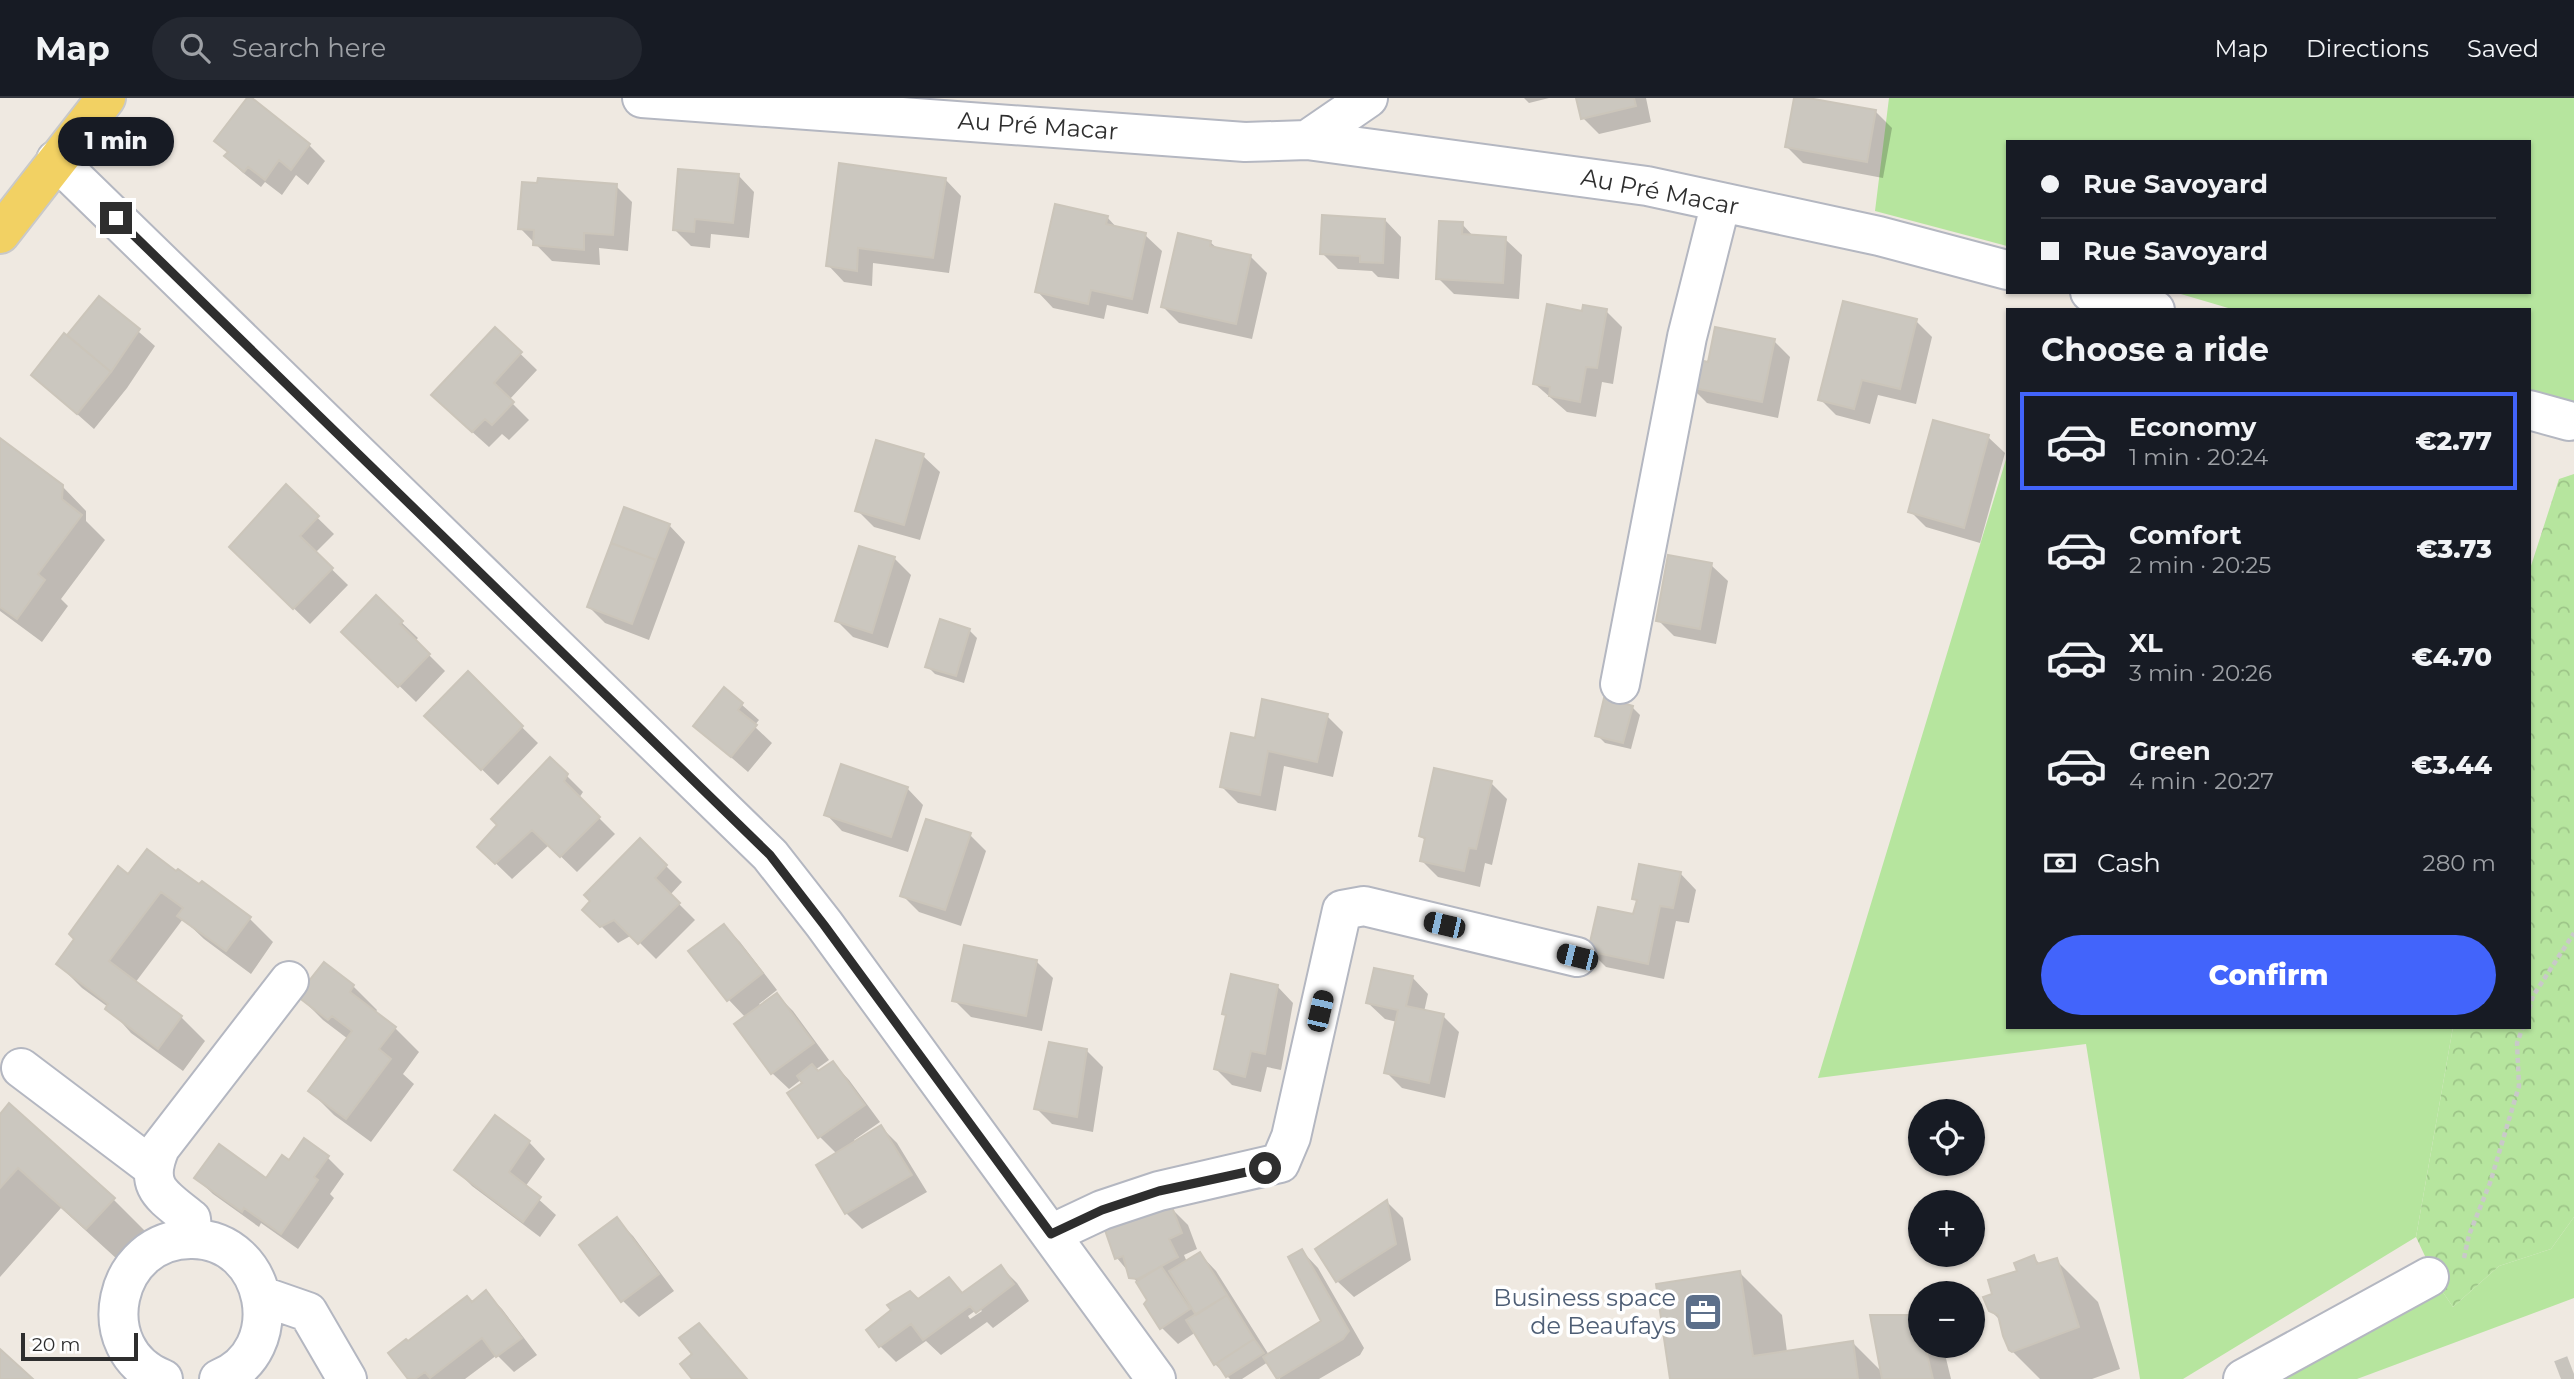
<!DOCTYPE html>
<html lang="en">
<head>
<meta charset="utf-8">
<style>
	:root { --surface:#171b24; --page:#242831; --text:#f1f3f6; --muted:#9ea1a6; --line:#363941; --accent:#4264fb }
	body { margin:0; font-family:Montserrat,sans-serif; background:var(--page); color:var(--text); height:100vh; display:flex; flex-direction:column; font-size:26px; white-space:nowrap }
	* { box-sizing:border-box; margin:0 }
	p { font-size:23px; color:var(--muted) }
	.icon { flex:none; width:38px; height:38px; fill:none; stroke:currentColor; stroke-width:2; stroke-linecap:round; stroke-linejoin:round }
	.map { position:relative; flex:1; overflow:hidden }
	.panel { position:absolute; left:2006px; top:210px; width:525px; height:721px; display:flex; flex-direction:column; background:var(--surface); border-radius:0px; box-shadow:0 2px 5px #0004 }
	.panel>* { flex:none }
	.top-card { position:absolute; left:2006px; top:42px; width:525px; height:154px; border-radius:0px; box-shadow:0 2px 5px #0004; display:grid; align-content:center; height:154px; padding:0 35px; background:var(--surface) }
	.tools { position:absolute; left:1908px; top:1001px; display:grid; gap:14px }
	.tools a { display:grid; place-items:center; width:77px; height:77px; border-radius:50%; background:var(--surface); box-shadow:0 2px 5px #0004; font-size:35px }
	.scale { position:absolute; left:21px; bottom:18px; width:117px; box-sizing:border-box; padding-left:7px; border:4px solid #2e2e2e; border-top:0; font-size:19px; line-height:24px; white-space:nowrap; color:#2e2e2e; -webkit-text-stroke:5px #fff; paint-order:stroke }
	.end { position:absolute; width:32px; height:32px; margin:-16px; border:9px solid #2e2e2e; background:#fff; box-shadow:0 0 0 4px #fff }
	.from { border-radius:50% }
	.bubble { position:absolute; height:49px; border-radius:24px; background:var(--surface); box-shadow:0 2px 5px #0004; font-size:23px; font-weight:800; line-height:49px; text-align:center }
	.car { position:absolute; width:21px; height:42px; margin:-21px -10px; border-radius:9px; box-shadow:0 0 5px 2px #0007; background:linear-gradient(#222 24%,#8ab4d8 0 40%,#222 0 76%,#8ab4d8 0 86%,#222 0) }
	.top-card b { display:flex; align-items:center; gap:24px; height:66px; font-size:26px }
	.top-card b+b { border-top:2px solid var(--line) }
	.top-card i { width:18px; height:18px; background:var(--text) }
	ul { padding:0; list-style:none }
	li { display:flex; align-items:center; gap:21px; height:98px; margin:0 14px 10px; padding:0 21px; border:4px solid transparent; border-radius:0px }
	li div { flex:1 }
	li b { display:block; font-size:26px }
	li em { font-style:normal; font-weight:800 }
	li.active { border-color:var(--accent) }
	li>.icon { width:63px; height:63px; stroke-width:1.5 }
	h2 { padding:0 35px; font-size:32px; line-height:84px }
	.pay { display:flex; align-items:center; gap:18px; height:77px; padding:0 35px; font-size:26px }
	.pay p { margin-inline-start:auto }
	.primary-button { display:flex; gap:14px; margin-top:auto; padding:14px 35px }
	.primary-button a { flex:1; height:80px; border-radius:42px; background:var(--accent); color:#fff; font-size:28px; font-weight:800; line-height:80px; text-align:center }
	header { display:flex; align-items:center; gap:42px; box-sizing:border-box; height:98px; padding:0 35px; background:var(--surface); border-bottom:2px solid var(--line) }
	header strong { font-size:33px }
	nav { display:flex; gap:38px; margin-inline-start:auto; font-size:24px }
	.search { width:490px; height:63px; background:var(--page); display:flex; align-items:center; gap:18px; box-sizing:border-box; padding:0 24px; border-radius:38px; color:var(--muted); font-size:26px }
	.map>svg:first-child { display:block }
</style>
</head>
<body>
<header>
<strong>Map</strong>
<div class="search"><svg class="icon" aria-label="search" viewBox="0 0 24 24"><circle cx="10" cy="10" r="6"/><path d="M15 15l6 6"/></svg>Search here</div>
<nav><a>Map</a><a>Directions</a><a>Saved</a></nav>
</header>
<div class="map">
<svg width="2574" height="1281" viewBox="0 0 2574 1281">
	<defs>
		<pattern id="forest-crowns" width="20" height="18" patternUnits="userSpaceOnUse" patternTransform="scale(1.75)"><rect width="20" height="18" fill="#b6e59e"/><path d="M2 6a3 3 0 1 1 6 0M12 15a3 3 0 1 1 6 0" fill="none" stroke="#9dc588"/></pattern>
	</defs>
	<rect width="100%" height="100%" fill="#efe9e1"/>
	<!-- grass -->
	<path fill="#b6e59e" d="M1889,0H2574V309L2529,296V212H2235L2174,194H2529V44H2007V148L1875,113Z
		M2007,358V929H2453L2416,1139L2183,1281H2140L2086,946L1818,980Z
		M2574,1119V1200L2357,1281H2271L2440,1190L2453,1209L2499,1168L2551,1151Z"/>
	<!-- forest -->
	<path fill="url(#forest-crowns)" d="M2574,376V1119L2551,1151L2499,1168L2453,1209L2440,1190L2416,1139L2453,929H2529V474L2559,381Z"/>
	<!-- shadow -->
	<path fill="#0003" fill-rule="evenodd" d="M1524,0H1549L1529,5Z
		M1578,0H1646L1651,24L1599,36L1583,20Z
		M1796,0L1875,13L1892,30L1883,80L1803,65L1787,49Z
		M216,43L309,47L325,63L308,87L296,77L282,97L265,84L261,89L242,74L226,58L229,55Z
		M738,77L754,94L749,140L711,136L710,150L691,148L674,131Z
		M945,81L961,98L949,175L873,165L872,188L844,184L828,167Z
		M616,88L632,104L628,153L599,150L600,167L552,163L520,130Z
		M1107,119L1118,131L1145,137L1162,153L1148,216L1107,207L1104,221L1053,210L1037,193Z
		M1385,122L1401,139L1399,181L1378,179L1372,173L1338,171L1322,155Z
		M1462,126L1474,139L1505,141L1522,157L1519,201L1454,196L1438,180Z
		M1210,144L1218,151L1251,159L1267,175L1252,241L1179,225L1163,209Z
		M100,200L155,248L127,290L94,331L33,277Z
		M1606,213L1622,229L1613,286L1602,284L1596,319L1567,314L1535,286L1583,215Z
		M1916,223L1932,239L1916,306L1878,297L1870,326L1836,317L1820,301Z
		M495,231L537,272L509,302L529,322L509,342L502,336L489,349L449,313Z
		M1774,243L1790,259L1778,320L1707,305L1691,289L1710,266Z
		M1988,339L2005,355L1980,445L1926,429L1910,413Z
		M0,342L62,388L86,413V423L105,442L61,501L68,508L42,544L0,513Z
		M923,358L940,374L920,442L874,429L857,412Z
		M286,389L334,436L315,455L348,487L310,526L231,449Z
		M669,427L685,444L649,542L605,525L589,509Z
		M894,460L911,477L888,550L853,539L837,523Z
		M1711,467L1728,483L1716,546L1674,538L1658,522Z
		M376,500L418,540L415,543L445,573L416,604L344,534Z
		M969,532L977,540L964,585L935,576L927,568Z
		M468,576L538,645L498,687L427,618Z
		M724,591L759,622L754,628L772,645L748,674L695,628Z
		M1632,609L1640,617L1631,651L1605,645L1597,637Z
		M1327,618L1343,634L1333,679L1284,668L1276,713L1238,705L1222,689L1256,642Z
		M550,661L583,694L579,700L615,736L577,774L549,747L512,781L479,749Z
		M1491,685L1507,701L1492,767L1485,765L1480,789L1438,779L1422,763L1426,743L1421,738Z
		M907,690L923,707L908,754L842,733L826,716Z
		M970,737L986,753L961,828L919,814L902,797Z
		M640,742L682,784L670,797L695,822L656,861L632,837L618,845L584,811Z
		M176,775L249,820L273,844L251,876L204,841L183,821L135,885L181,919L205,943L183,973L131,935L108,909L82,890L58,866L128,778Z
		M1680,775L1696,792L1689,825L1676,823L1664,881L1606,869L1590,853L1634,818L1638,804L1634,801Z
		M724,828L740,844L777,892L759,906L761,908L777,897L793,913L829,962L815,972L818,975L833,965L849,982L880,1024L854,1042L855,1045L881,1029L897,1045L927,1094L862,1131L846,1115L837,1056L820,1039L804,985L802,981L789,991L772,975L746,920L728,901Z
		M1037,864L1053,880L1042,933L971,919L954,902Z
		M1412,879L1428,896L1424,914L1443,918L1459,934L1445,1000L1402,990L1386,974L1397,924L1385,921L1368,905Z
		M353,888L377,912L375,915L395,930L419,954L403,976L414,986L371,1044L334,1017L310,993L348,941L323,922L299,898Z
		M1277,888L1293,905L1281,972L1267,969L1261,994L1232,987L1216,971L1227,918L1224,915Z
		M1086,952L1103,969L1093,1034L1052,1026L1036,1010Z
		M0,1019L113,1101L155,1143L129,1172L61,1110L0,1179Z
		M495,1019L529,1044L545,1061L525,1089L556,1117L540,1139L472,1088L456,1072Z
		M304,1043L328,1060L344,1076L330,1096L334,1100L298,1151L261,1125L259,1129L213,1096L196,1080L267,1082L290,1064Z
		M1387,1104L1403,1120L1411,1162L1354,1199L1337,1183Z
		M1172,1111L1188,1127L1197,1151L1184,1157L1187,1164L1200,1156L1216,1173L1269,1257L1323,1224L1302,1153L1318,1170L1364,1250L1360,1257L1319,1281H1280L1268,1264L1242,1281H1230L1215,1266L1196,1234L1178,1246L1162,1230L1146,1206L1150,1202L1142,1190L1117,1160Z
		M616,1121L633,1138L674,1193L639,1219L623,1203L581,1148Z
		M2033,1159L2041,1167L2056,1162L2098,1204L2120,1271L2092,1281H2040L2010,1251L2003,1225L1990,1212L1994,1197Z
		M1001,1169L1017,1185L1029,1203L993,1230L987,1224L941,1257L926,1243L896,1264L880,1248L949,1181L963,1196ZM979,1210L982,1213L970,1221L968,1218Z
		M1740,1175L1782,1217L1787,1254L1852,1244L1883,1275L1917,1219L1920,1221V1248H1943L1951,1281H1672Z
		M486,1195L502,1211L537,1257L514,1274L497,1257L465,1281H410L472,1206Z"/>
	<!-- building -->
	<path fill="#cbc7bf" stroke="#cbc5ba" stroke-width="2" d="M247,0H252L310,46L291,72L279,62L265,82L248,69L244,74L224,58L228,54L214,43Z
		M1576,0H1634L1636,8L1581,21Z
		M1794,0H1808L1876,12L1867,64L1785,49Z
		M839,65L946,80L933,160L858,150L857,173L826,168Z
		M678,71L739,76L733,125L695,121L694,134L673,132Z
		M538,80L617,86L613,137L584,135V152L533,147L534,132L518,131L522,84L537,85Z
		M1055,106L1108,118L1106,126L1146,135L1132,201L1091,192L1088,206L1035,194Z
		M1322,117L1385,121L1383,165L1360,164V158L1320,156Z
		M1439,123L1463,124L1462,136L1506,139L1503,185L1436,181Z
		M1178,135L1211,143L1210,148L1251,157L1236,226L1161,209Z
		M99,198L140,231L111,274L67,237Z
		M1843,203L1917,221L1900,291L1862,282L1854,311L1818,302Z
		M1547,206L1582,213L1583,207L1607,211L1597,270L1586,269L1580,304L1549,298L1550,289L1533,286Z
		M495,229L522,254L494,285L514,304L492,327L485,321L472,334L431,297Z
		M1715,229L1775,241L1762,304L1689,289L1695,261L1708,264Z
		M64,235L111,274L77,316L31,277Z
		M1933,322L1989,337L1964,430L1908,414Z
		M0,340L63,387L62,401L82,417L38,476L45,482L17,521L0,509Z
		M876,342L924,356L904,427L855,413Z
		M286,386L319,418L300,438L333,470L293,511L229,449Z
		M624,409L670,426L656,462L611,445Z
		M611,445L656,462L632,526L587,509Z
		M859,448L895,459L872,535L835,523Z
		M1668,457L1712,465L1700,531L1656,523Z
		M376,497L403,523L400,526L430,556L398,589L341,534Z
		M940,521L970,531L956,578L925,569Z
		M468,573L523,628L481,672L424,618Z
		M724,589L743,605L738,612L757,627L731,659L693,628Z
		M1604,600L1633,608L1623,645L1595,638Z
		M1262,601L1328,616L1317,664L1268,653L1260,697L1220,689L1231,635L1255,640Z
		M550,659L568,676L564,683L600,719L560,759L532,732L495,766L477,749L497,727L491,721Z
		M841,666L908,689L891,739L824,717Z
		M1434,670L1492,683L1476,751L1469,750L1464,773L1420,763L1425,740L1419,738Z
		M926,721L971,735L945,812L900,798Z
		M640,740L667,767L655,780L680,805L638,846L614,822L600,829L582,812L590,803L584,797Z
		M147,751L176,773L178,771L199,786L202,783L251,819L226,853L177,818L183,810L161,794L109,863L182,918L158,951L105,911L108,906L56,866L74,841L69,836L118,768L128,776Z
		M1639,766L1681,774L1673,810L1660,808L1648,866L1588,853L1598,809L1633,816L1637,802L1632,801Z
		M724,826L763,875L727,903L688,853Z
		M964,847L1037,862L1026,918L952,903Z
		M324,864L354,887L350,894L396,929L379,951L391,961L346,1021L308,993L352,933L332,918L328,922L297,898Z
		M1374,870L1413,878L1406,908L1444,916L1429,985L1384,975L1398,912L1366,905Z
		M1231,876L1278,887L1265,956L1251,953L1245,979L1214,971L1226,917L1222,916Z
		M777,895L814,945L771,976L734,926Z
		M1049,944L1087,951L1077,1019L1034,1011Z
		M833,963L865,1007L818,1040L787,995L802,985L797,978L812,966L818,973Z
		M9,1005L115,1100L86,1131L18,1070L0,1090V1016Z
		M495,1017L530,1043L509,1074L541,1099L523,1124L454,1072Z
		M881,1027L912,1077L845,1116L816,1067Z
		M304,1040L329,1058L314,1079L318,1082L281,1136L244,1110L242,1114L194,1080L219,1046L266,1080L282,1057L289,1062Z
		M1387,1102L1396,1146L1336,1184L1315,1151Z
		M1172,1109L1182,1135L1169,1141L1178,1159L1138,1181L1129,1180L1123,1158L1115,1161L1105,1132Z
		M617,1119L659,1176L621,1204L579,1147Z
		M1302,1151L1349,1233L1343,1241L1277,1281L1263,1259L1321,1223L1288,1159Z
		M1200,1154L1227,1197L1196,1217L1169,1173Z
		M2034,1157L2037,1166L2057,1160L2079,1229L2012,1254L2009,1252L2003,1238L1998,1217L1989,1213L1983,1199L1992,1196L1988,1182L2017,1173L2014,1165Z
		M1001,1167L1014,1186L976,1215L970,1208L923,1242L911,1226L879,1249L866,1232L891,1212L887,1207L910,1193L918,1201L949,1179L962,1195Z
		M1161,1168L1190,1211L1160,1231L1144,1206L1147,1202L1136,1184Z
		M1740,1173L1753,1258L1853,1243L1858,1281H1670L1656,1186Z
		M486,1192L522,1240L496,1259L482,1240L430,1280L425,1274L415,1281H408L388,1255L406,1241L408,1243L467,1198L472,1204Z
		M1227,1197L1254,1241L1214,1267L1186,1222Z
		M1870,1217H1918L1920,1248H1925L1933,1281H1882Z
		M699,1225L747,1281H692L680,1266L692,1256L679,1240Z
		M1254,1241L1264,1255L1226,1279L1217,1265Z
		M0,1251L33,1281H0Z"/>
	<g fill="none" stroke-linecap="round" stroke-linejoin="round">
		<!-- major-tunnel -->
		<path stroke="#c8c4bd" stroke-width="38" stroke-dasharray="38 19" stroke-linecap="butt" d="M2561,1281L2574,1276"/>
		<!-- minor casing -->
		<g stroke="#b4b7c1" stroke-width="42">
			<path id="minor" d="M642,0L1245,44L1307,42L1647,88L1879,138L2007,172
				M1307,42L1368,0
				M56,62L770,757L824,826L1156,1281
				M2090,194L2155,212
				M2529,312L2569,323
				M1620,586L1687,239L1721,104
				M21,970L152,1069
				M1051,1136L1102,1112L1159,1093L1280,1065L1291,1039L1342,812L1364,808L1577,859
				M193,1141L191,1121C163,1098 143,1090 160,1050L289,883
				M262,1198L308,1214L347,1281
				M163,1281C89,1252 113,1139 193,1141C269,1142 290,1253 219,1281
				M2243,1281L2429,1179"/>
		</g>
		<!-- major casing -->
		<g stroke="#c9c9c9" stroke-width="42">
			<path id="major" d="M0,136L106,0"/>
		</g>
		<!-- path -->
		<path stroke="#c9c9c9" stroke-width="4.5" stroke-dasharray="5 3.5" stroke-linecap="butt" d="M2529,911L2533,898L2574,835
			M2464,1160L2469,1137L2490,1085L2519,988L2517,945L2523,929"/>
		<!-- minor -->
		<use href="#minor" stroke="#fff" stroke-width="38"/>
		<!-- major -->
		<use href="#major" stroke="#f2d163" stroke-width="38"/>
	</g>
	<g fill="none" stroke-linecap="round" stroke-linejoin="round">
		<!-- route -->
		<path stroke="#2e2e2e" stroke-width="9" d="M116,120L770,757L824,827L1051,1136L1102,1112L1159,1093L1265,1070"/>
	</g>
	<!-- icons -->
	<defs>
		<g id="office-square" transform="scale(2.0125)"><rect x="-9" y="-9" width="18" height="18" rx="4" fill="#5c6f8a" stroke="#fff"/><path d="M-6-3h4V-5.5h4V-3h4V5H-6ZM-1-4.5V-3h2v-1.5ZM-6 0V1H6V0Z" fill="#fff"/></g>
	</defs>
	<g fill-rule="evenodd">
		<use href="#office-square" x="1703" y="1214"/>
	</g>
	<g text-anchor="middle" stroke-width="7" stroke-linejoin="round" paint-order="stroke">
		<!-- street labels -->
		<g font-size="24" fill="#2e2e2e" stroke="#fff">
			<text transform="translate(1038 28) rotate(4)" y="8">Au Pré Macar</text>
			<text transform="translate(1660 94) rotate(11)" y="8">Au Pré Macar</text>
		</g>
		<!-- service labels -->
		<g font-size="24" fill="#4e5e75" stroke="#fff" text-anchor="end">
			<text x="1676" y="1208">Business space<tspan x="1676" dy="28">de Beaufays</tspan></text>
		</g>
	</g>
</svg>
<div class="tools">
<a><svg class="icon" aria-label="locate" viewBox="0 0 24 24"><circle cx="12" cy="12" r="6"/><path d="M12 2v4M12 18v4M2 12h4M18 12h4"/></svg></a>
<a>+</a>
<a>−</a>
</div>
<div class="scale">20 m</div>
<i class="end from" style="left:1265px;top:1070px"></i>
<i class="end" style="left:116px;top:120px"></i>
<div class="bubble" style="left:58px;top:19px;width:116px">1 min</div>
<i class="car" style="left:1444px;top:827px;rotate:283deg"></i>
<i class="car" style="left:1577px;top:859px;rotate:284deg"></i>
<i class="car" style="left:1320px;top:913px;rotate:13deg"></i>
<div class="top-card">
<b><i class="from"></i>Rue Savoyard</b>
<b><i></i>Rue Savoyard</b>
</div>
<section class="panel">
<h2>Choose a ride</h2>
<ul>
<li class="active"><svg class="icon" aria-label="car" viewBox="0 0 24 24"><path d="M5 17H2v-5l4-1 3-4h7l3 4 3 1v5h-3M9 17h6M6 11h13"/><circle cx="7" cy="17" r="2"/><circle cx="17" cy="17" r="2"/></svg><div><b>Economy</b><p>1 min · 20:24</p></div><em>€2.77</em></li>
<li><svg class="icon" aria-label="car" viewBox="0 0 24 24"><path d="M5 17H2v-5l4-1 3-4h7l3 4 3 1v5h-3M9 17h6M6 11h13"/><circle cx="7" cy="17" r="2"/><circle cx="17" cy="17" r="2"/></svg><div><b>Comfort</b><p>2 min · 20:25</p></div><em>€3.73</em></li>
<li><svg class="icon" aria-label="car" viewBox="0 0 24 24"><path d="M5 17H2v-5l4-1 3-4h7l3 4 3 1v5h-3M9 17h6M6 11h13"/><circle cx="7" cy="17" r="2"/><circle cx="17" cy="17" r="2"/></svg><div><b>XL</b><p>3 min · 20:26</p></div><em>€4.70</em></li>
<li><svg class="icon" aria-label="car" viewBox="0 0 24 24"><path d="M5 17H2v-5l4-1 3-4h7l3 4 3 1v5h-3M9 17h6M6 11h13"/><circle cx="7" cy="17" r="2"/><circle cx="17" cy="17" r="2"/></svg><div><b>Green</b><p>4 min · 20:27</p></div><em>€3.44</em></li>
</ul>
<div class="pay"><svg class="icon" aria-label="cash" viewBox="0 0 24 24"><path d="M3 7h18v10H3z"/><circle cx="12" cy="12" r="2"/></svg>Cash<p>280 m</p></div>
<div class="primary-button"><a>Confirm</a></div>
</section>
</div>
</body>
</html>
